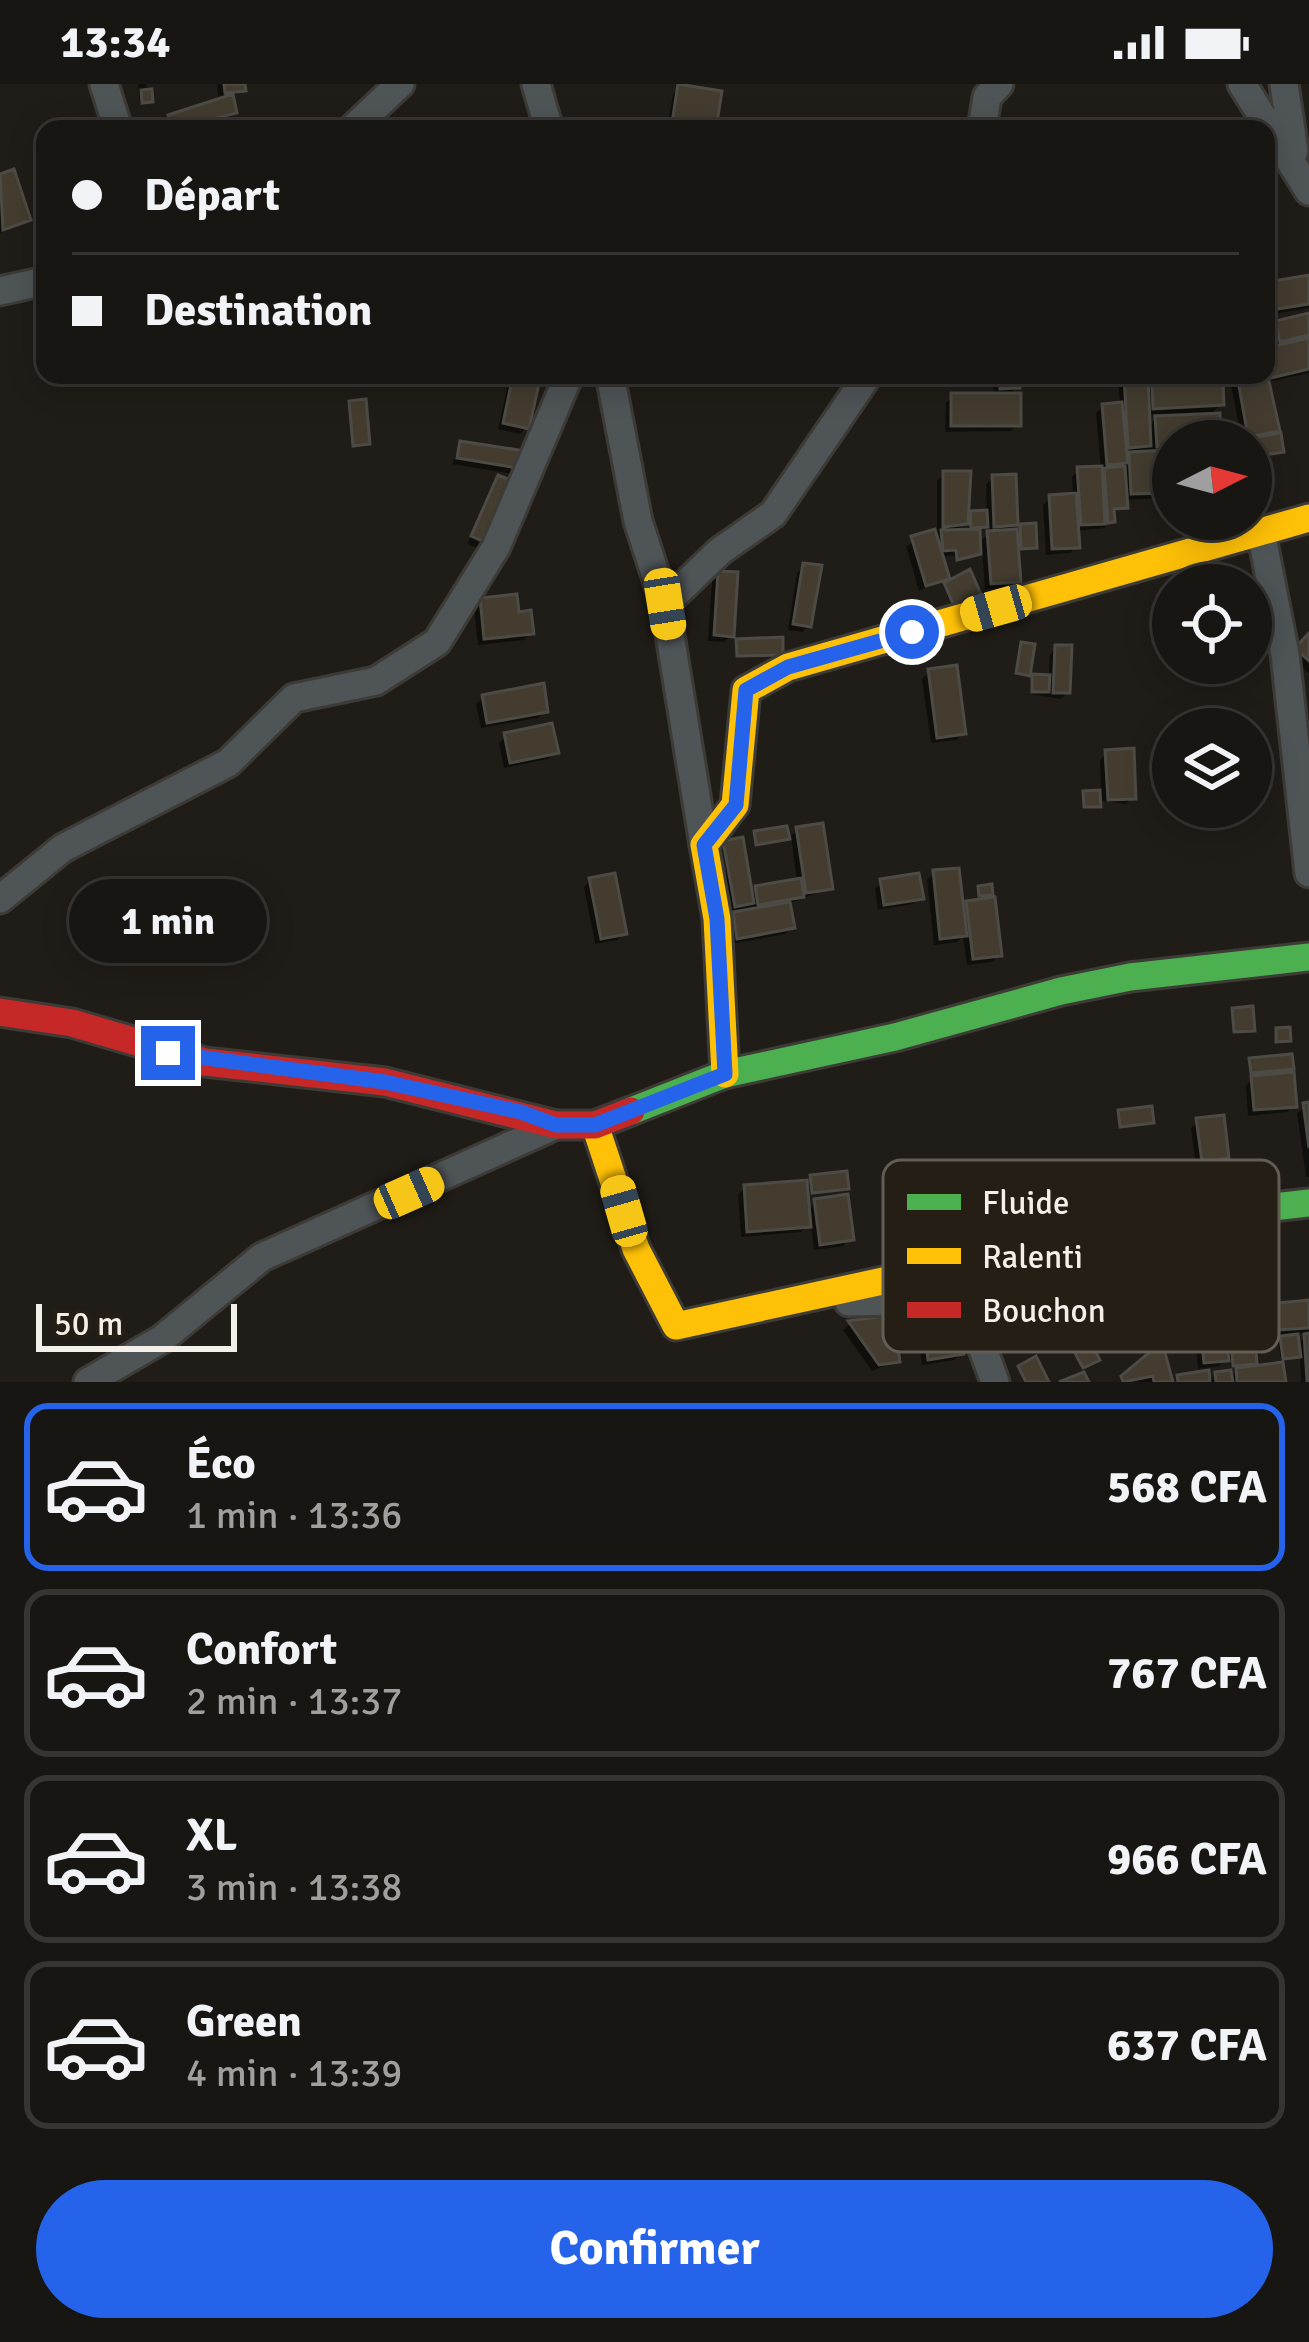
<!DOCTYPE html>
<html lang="fr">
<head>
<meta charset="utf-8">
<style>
	:root { --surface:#181612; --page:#252320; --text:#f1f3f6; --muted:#9f9f9f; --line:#363532; --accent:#2563eb }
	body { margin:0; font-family:Signika,sans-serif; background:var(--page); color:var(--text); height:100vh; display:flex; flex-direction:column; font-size:45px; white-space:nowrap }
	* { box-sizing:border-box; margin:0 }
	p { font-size:39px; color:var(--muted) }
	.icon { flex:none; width:66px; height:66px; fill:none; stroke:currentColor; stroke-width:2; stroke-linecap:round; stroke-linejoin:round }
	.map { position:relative; height:1298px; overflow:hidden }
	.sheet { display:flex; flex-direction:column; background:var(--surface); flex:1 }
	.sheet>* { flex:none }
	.banner { position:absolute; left:36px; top:36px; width:1239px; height:264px; border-radius:24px; box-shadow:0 6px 30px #0003,0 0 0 3px var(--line); display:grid; align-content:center; height:264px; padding:0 36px; background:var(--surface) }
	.needle { width:78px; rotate:84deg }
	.buttons { position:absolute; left:1152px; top:336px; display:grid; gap:24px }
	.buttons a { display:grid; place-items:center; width:120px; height:120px; border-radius:50%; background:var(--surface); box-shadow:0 6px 30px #0003,0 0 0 3px var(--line); font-size:60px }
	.scale { position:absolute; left:36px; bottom:30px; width:201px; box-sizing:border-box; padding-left:12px; border:6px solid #f4f0e9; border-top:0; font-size:33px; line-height:42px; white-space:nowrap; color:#f4f0e9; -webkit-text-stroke:9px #241e15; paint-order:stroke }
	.end { position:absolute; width:54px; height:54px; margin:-27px; border:15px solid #2563eb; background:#fff; box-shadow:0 0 0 6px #fff }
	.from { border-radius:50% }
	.bubble { position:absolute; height:84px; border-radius:42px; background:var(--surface); box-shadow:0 6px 30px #0003,0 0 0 3px var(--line); font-size:39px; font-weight:800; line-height:84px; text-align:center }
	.car { position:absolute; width:36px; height:72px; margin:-36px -18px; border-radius:15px; box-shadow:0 0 9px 3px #0007; background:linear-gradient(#f5c518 24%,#345 0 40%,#f5c518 0 76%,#345 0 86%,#f5c518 0) }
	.banner b { display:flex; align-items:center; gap:42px; height:114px; font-size:45px }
	.banner b+b { border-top:3px solid var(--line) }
	.banner i { width:30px; height:30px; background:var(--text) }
	ul { padding:21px 0 0; list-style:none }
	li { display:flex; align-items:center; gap:36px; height:168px; margin:0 24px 18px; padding:0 12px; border:6px solid var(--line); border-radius:24px }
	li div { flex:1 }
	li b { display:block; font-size:45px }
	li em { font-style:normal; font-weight:800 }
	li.on { border-color:var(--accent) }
	li>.icon { width:108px; height:108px; stroke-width:1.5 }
	.button { display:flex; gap:24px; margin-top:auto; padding:24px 36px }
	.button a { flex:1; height:138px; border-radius:72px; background:var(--accent); color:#fff; font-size:48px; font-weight:800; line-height:138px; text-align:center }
	.status { display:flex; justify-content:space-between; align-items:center; height:84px; padding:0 60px; background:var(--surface); direction:ltr }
	.status svg { height:33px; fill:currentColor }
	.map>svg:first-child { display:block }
</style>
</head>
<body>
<div class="status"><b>13:34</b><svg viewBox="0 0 49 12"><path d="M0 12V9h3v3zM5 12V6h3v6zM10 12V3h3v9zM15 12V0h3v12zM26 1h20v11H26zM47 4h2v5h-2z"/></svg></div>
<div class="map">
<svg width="1309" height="1298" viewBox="0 0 1309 1298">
	<rect width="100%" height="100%" fill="#201d18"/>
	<!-- shadow -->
	<path fill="#0007" fill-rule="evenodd" d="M138,0H146L148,19L140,20Z
		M217,0H242L243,6L231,13L234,28L227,35L194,45H164L170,34L219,18Z
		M680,3L713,45H667L673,10Z
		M12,89L28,135L0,149V93Z
		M1309,194V224L1267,231L1270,246L1309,233V289L1268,298L1277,346L1268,354L1280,367L1251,373V357H1242L1229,291H1266V203Z
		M824,291H855L848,299Z
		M993,291H1016L1017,303L1008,312L1018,340L1011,347L945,348L946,319L953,312H994Z
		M1061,291H1201L1194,301L1221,320L1209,332L1218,357H1173V367L1165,368L1167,407L1160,414L1124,416L1125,422L1111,430L1105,444L1076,447L1077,462L1070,469L1046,471L1043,421L1050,414L1073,412L1072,393L1079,386H1101L1096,329L1103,322L1120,321L1118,293L1112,300L1062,303ZM1147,330H1161L1147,344Z
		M515,293L527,343L520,350L498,345L508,300Z
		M350,319L367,359L364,362L352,363Z
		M461,360L520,383L513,390L452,380Z
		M944,390L965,437L987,429L986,400L993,394L1015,440L1006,449L1021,443L1034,463L1015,466L1018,496L1011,503L985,505L982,464L975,471L940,472L946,494L919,507L906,462L937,448V397ZM969,434L970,448L955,449ZM988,439V450L978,460L977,444Z
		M499,395L486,458L479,465L467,460Z
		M804,482L809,542L802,548L788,546L797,489Z
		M719,490L731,552L724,558L708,557L712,497Z
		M481,517L516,531L531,549L524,556L478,561L474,524Z
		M1309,552V588L1308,589L1291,572Z
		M1057,564L1067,608L1061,615L1031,610L1033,593L1049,594L1050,571Z
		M929,588L963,649L956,656L931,659L922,595Z
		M483,614L545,627L538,634L481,644L476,620Z
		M506,652L555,668L548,675L504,684L499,659Z
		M1107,669L1133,713L1126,720L1102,717L1082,724L1084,710L1101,709L1100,676Z
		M798,746L830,804L788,820L792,843L785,850L731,860L727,838L740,826L728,828L725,759L750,812L757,805L797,798L791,752Z
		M934,789L961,826L978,818L979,805L990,810L982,818L999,871L992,878L967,881L963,852L957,858L934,861L927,796Z
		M590,796L624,849L617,856L595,860L584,803Z
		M882,798L920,814L913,820L878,826L875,805Z
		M1251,977L1291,984L1282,993L1294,1021L1287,1028L1248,1032L1246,1002L1258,989L1249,990Z
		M1309,1021V1093H1306L1297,1029Z
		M1198,1037L1226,1073L1219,1080L1196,1083L1191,1044Z
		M812,1093L846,1104L805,1111L807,1127L816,1118L850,1155L843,1162L814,1166L811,1139L801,1148L741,1153L738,1111L745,1104L810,1099Z
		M1309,1219V1249L1295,1250L1297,1261L1309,1249V1298H1301L1300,1274L1281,1276L1278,1258L1285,1251L1273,1252L1270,1228L1277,1222Z
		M891,1234L897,1277L872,1287L843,1246L850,1240Z
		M923,1234L961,1269L954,1276L922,1281L916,1241Z
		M1202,1246L1225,1268L1232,1260L1254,1279L1247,1286L1283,1298H1209L1216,1291L1229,1295L1242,1282L1231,1283L1230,1271L1219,1282L1198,1285L1195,1253Z
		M1161,1263L1170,1298H1120L1123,1295Z"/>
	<!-- building -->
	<path fill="#433c2f" stroke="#4d4b46" stroke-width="3" d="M224,0H245L246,7L225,9Z
		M678,0L722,7L716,45H671Z
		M152,5L153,18L142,19L141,6Z
		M233,10L237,29L173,45L168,31Z
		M14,85L31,136L3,146L0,90Z
		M1309,191V220L1271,226L1267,198Z
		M1266,214L1276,261L1266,263Z
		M1309,229V251L1280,258L1275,237Z
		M1309,254V285L1271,294L1266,264Z
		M1266,284L1280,347L1248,353L1237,291H1266Z
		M513,291L540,295L529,345L503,339Z
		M999,291H1019L1020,304L1000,305Z
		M1067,291H1121L1122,294L1068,297Z
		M1124,291H1148L1151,362L1128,364Z
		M1152,291H1204V295L1152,297Z
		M1223,297L1224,321L1153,325L1152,301Z
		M951,309H1021V342H951Z
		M366,315L370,360L353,362L349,317Z
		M1122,318L1128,379L1107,381L1102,320Z
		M1220,329V357H1173V362L1157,363L1155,332Z
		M1281,349L1284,368L1251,373L1248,354Z
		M460,357L525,367L523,385L457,374Z
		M1168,366L1170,409L1131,410L1129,368Z
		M1102,382L1105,440L1081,441L1077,383Z
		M1125,382L1128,424L1114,425L1115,438L1108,439L1104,384Z
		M943,387H971L968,440L943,443Z
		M1016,390L1018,441L994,443L992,391Z
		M498,391L515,398L489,460L471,452Z
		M1076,409L1080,464L1052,465L1049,411Z
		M987,426L988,443L971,444L970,427Z
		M1036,439L1037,464L1021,465L1020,440Z
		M935,445L950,495L926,502L911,452Z
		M980,445L981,470L957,476L956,466L943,467L941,446Z
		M1017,445L1021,498L991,500L987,447Z
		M803,479L822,481L811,543L793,540Z
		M970,485L985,519L958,531L944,499Z
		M718,487L738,488L734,553L714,551Z
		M517,510L519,528L531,526L534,550L484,555L480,514Z
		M1309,549V577L1295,564Z
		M783,553V571L737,572L736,555Z
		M1021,558L1035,560L1030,592L1016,589Z
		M1055,561H1072L1070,609H1053Z
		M957,581L966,650L937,654L928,585Z
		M1032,590L1050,591L1049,608H1032Z
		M544,599L548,628L487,639L482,611Z
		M552,639L559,669L510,679L504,649Z
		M1134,664L1136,715L1108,716L1105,666Z
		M1100,706L1101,723H1084L1083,707Z
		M823,739L833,805L806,809L796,743Z
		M787,742L790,755L756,761L754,747Z
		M743,753L754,819L735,823L723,757Z
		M959,784L967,852L940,855L933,786Z
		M615,789L627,850L601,855L589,794Z
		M919,789L924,815L884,821L880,795Z
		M801,794L804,813L758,821L755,802Z
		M992,800L993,811L979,812L978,802Z
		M995,813L1002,872L973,875L966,817Z
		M790,818L795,844L737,855L733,828Z
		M1253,922L1255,947L1234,948L1232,924Z
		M1290,943L1291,957L1276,958V944Z
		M1292,970L1294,985L1251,989L1249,974Z
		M1294,988L1297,1023L1254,1026L1251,992Z
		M1309,1018V1064L1303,1019Z
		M1152,1022L1154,1039L1120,1043L1118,1026Z
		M1224,1031L1229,1074L1202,1078L1196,1034Z
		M847,1087L849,1105L812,1109L810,1091Z
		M807,1096L811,1143L747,1148L744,1101Z
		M848,1110L854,1156L820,1161L814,1115Z
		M1309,1216V1244L1278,1246L1276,1219Z
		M958,1226L964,1270L928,1276L922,1232Z
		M893,1231L900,1278L879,1281L848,1237Z
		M1225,1241L1229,1277L1204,1279L1200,1243Z
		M1086,1249L1100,1276L1083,1284L1069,1258Z
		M1309,1249V1297H1307L1304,1250Z
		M1298,1250L1301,1273L1283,1275L1280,1252Z
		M1255,1255L1257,1280L1233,1282L1231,1257Z
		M1162,1258L1173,1298H1154L1153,1292L1123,1298L1121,1292Z
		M1036,1272L1049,1298H1026L1018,1282Z
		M1283,1278L1286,1298H1237L1236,1284Z
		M1209,1286L1210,1298H1178L1177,1291Z
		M1231,1286L1233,1298H1216L1215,1288Z
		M1084,1288L1089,1298H1059Z"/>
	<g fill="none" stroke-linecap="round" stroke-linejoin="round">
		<!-- street casing -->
		<g stroke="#3d3b36" stroke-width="33">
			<path id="street" d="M104,0L118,45
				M536,0L549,45
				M1242,0L1309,107
				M1284,0L1294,67
				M352,45L400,0
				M982,45L987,13L999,0
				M0,207L45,197
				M610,291L638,437L665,520L704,761
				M1261,448L1285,570L1309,789
				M665,520L720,467L773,430L868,291
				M0,815L63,764L228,679L294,614L376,597L437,558L496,463L569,291
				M849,1218L944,1216L969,1227L995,1298
				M88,1298L162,1255L262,1173L556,1041"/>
		</g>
		<!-- fast casing -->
		<g stroke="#3d3b36" stroke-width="33">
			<path id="fast" d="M631,1027L725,990L895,953L1061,907L1130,893L1309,873
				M961,1180L994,1176L1104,1142L1309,1119"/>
		</g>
		<!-- slow casing -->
		<g stroke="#3d3b36" stroke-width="33">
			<path id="slow" d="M725,990L717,835L704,761L735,721L746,606L788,583L1309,434
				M595,1041L636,1165L676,1242L961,1180"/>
		</g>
		<!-- jam casing -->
		<g stroke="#3d3b36" stroke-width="33">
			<path id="jam" d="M0,928L72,939L205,978L385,998L556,1041H595L631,1027"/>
		</g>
		<!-- street -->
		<use href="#street" stroke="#4f5457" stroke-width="27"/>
		<!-- fast -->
		<use href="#fast" stroke="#4caf50" stroke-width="27"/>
		<!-- slow -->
		<use href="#slow" stroke="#ffc107" stroke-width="27"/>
		<!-- jam -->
		<use href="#jam" stroke="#c62828" stroke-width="27"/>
	</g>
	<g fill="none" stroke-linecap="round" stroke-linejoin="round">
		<!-- route -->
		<path stroke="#2563eb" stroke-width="15" d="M168,969L385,998L521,1028L556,1041H595L725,990L717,835L704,761L736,721L746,606L788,583L912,548"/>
	</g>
	<!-- legend -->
	<rect x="883" y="1076" width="396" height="192" rx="18" fill="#241e15" stroke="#625d55" stroke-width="3"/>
	<rect x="907" y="1110" width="54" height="16" fill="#4caf50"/>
	<rect x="907" y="1164" width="54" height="16" fill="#ffc107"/>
	<rect x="907" y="1218" width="54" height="16" fill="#c62828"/>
	<g font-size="33" fill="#f4f0e9">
		<text x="982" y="1130">Fluide</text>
		<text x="982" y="1184">Ralenti</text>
		<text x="982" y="1238">Bouchon</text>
	</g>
</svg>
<div class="buttons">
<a><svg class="needle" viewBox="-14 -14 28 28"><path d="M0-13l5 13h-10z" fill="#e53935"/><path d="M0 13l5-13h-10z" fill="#9f9f9f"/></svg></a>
<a><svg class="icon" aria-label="locate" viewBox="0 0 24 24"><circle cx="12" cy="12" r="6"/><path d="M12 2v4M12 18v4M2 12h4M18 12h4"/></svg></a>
<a><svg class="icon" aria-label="layers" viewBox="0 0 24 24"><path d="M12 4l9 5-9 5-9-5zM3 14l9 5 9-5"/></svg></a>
</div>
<div class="scale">50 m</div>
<i class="end from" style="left:912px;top:548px"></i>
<i class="end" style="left:168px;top:969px"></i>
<div class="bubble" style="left:69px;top:795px;width:198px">1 min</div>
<i class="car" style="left:665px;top:520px;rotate:171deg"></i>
<i class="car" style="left:996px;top:524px;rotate:254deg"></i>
<i class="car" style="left:409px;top:1109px;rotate:66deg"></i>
<i class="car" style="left:624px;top:1127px;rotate:344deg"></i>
<div class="banner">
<b><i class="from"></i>Départ</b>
<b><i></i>Destination</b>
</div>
</div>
<section class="sheet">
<ul>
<li class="on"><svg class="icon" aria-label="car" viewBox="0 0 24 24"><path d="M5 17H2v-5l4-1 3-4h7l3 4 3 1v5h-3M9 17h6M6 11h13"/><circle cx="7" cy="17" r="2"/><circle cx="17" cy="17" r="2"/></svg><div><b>Éco</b><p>1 min · 13:36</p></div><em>568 CFA</em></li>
<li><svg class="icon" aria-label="car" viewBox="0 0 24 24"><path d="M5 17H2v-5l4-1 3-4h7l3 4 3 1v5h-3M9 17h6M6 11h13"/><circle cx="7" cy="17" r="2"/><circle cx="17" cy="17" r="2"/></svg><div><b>Confort</b><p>2 min · 13:37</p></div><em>767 CFA</em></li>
<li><svg class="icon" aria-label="car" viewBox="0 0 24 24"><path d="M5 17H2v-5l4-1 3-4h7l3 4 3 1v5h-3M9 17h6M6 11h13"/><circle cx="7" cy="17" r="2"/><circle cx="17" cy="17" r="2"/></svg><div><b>XL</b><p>3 min · 13:38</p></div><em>966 CFA</em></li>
<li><svg class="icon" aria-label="car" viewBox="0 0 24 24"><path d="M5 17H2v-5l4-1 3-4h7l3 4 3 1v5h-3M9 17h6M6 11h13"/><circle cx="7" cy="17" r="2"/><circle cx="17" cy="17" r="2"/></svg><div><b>Green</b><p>4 min · 13:39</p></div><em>637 CFA</em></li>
</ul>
<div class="button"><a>Confirmer</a></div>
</section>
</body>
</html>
